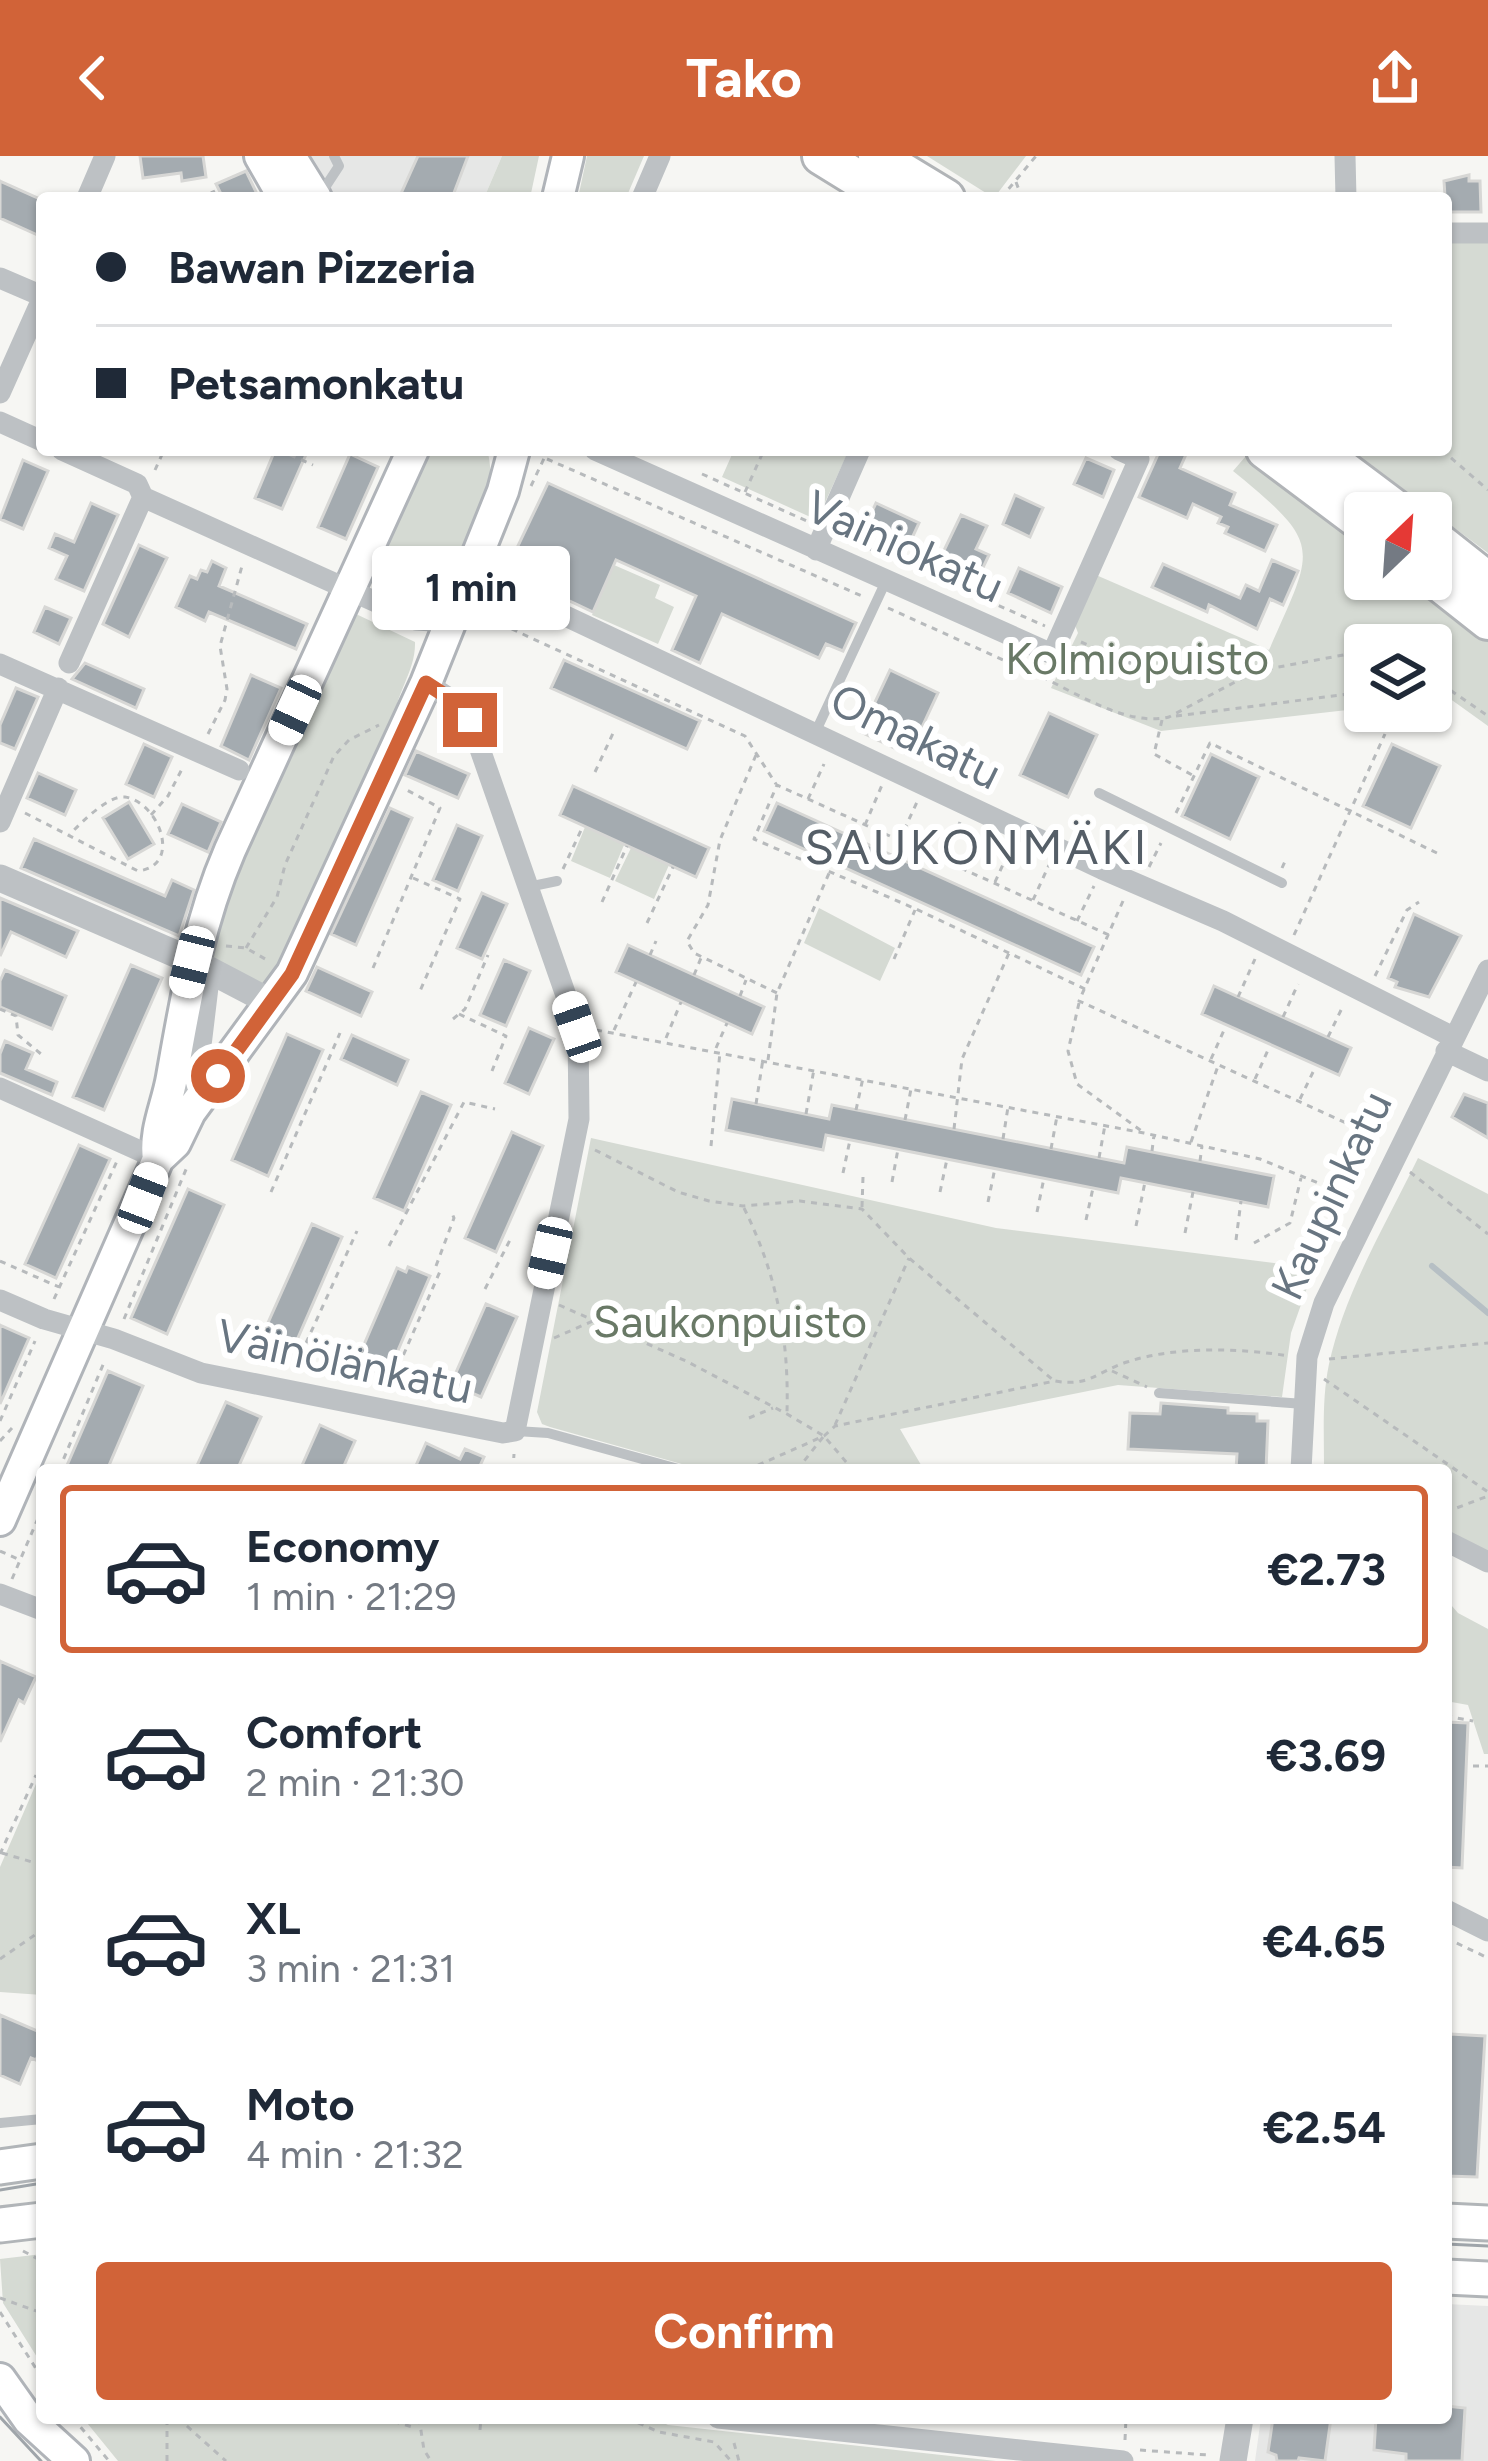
<!DOCTYPE html>
<html lang="en">
<head>
<meta charset="utf-8">
<style>
	:root { --surface:#fff; --page:#f2f2f3; --text:#1f2937; --muted:#747a83; --line:#e0e1e3; --accent:#d16338 }
	body { margin:0; font-family:Figtree,sans-serif; background:var(--page); color:var(--text); height:100vh; display:flex; flex-direction:column; font-size:45px; white-space:nowrap }
	* { box-sizing:border-box; margin:0 }
	p { font-size:39px; color:var(--muted) }
	.icon { flex:none; width:66px; height:66px; fill:none; stroke:currentColor; stroke-width:2; stroke-linecap:round; stroke-linejoin:round }
	.map { position:relative; flex:1; overflow:hidden }
	.details { position:absolute; left:36px; top:1308px; width:1416px; height:960px; display:flex; flex-direction:column; background:var(--surface); border-radius:12px; box-shadow:0 3px 9px #0004 }
	.details>* { flex:none }
	.hud { position:absolute; left:36px; top:36px; width:1416px; height:264px; border-radius:12px; box-shadow:0 3px 9px #0004; display:grid; align-content:center; height:264px; padding:0 60px; background:var(--surface) }
	.needle { width:78px; rotate:25deg }
	.tools { position:absolute; left:1344px; top:336px; display:grid; gap:24px }
	.tools a { display:grid; place-items:center; width:108px; height:108px; border-radius:12px; background:var(--surface); box-shadow:0 3px 9px #0004; font-size:60px }
	.end { position:absolute; width:54px; height:54px; margin:-27px; border:15px solid #d16338; background:#fff; box-shadow:0 0 0 6px #fff }
	.from { border-radius:50% }
	.bubble { position:absolute; height:84px; border-radius:12px; background:var(--surface); box-shadow:0 3px 9px #0004; font-size:39px; font-weight:700; line-height:84px; text-align:center }
	.car { position:absolute; width:36px; height:72px; margin:-36px -18px; border-radius:15px; box-shadow:0 0 9px 3px #0007; background:linear-gradient(#fff 24%,#345 0 40%,#fff 0 76%,#345 0 86%,#fff 0) }
	.hud b { display:flex; align-items:center; gap:42px; height:114px; font-size:45px }
	.hud b+b { border-top:3px solid var(--line) }
	.hud i { width:30px; height:30px; background:var(--text) }
	ul { padding:21px 0 0; list-style:none }
	li { display:flex; align-items:center; gap:36px; height:168px; margin:0 24px 18px; padding:0 36px; border:6px solid transparent; border-radius:12px }
	li div { flex:1 }
	li b { display:block; font-size:45px }
	li em { font-style:normal; font-weight:700 }
	li.current { border-color:var(--accent) }
	li>.icon { width:108px; height:108px; stroke-width:1.5 }
	.primary-button { display:flex; gap:24px; margin-top:auto; padding:24px 60px }
	.primary-button a { flex:1; height:138px; border-radius:12px; background:var(--accent); color:#fff; font-size:48px; font-weight:700; line-height:138px; text-align:center }
	header { display:flex; justify-content:space-between; align-items:center; height:156px; padding:0 60px; background:var(--accent); color:#fff; font-size:54px; font-weight:700 }
	.map>svg:first-child { display:block }
</style>
</head>
<body>
<header><svg class="icon" aria-label="back" viewBox="0 0 24 24"><path d="M15 5l-7 7 7 7"/></svg>Tako<svg class="icon" aria-label="share" viewBox="0 0 24 24"><path d="M12 15V3M7 8l5-5 5 5M5 13v7h14v-7"/></svg></header>
<div class="map">
<svg width="1488" height="2305" viewBox="0 0 1488 2305">
	<rect width="100%" height="100%" fill="#f6f6f3"/>
	<!-- built -->
	<path fill="#e6e7e6" d="M305,0H502L484,42H331Z
		M1446,2148L1488,2150V2305H1255L1261,2262H1446Z"/>
	<!-- green -->
	<path fill="#d5dad3" d="M502,0H539L530,42H484Z
		M587,0H644L626,42H578Z
		M927,0H1026L994,42Z
		M1488,86V397L1350,294H1446V87Z
		M429,294H487C502,341 461,405 441,449L422,457C409,451 388,446 380,433C365,407 408,334 420,307Z
		M734,294H849L817,364L722,321Z
		M1246,300L1365,389V423H1410L1488,486V570L1449,542L1431,544V489H1365V552L1161,575L1051,532L1078,477L1075,469L1096,419L1269,494C1314,391 1325,390 1233,315Z
		M614,409L660,429L655,442L674,451L658,488L592,459Z
		M356,458L415,486C416,516 394,538 394,568L301,777L265,831L247,829L207,797L208,769L345,467Z
		M585,671L624,689L610,722L571,705Z
		M631,692L669,709L654,743L615,725Z
		M819,752L895,792L880,825L804,787Z
		M591,982L996,1072L1314,1112L1291,1177L1282,1241L1118,1229L900,1273L924,1314H703L550,1271L542,1268L537,1256Z
		M1418,1002L1488,1038V1395L1446,1374V1314H1326L1324,1310C1324,1276 1322,1241 1329,1208C1345,1135 1386,1068 1418,1002Z
		M1446,1443L1458,1457L1488,1473V1598H1484L1468,1549L1446,1545Z
		M42,1614V1839L0,1836V1711Z
		M42,2098V2209L3,2147L0,2103Z
		M83,2262H653L668,2269L996,2305H118Z"/>
	<g fill="none" stroke-linecap="round" stroke-linejoin="round">
		<!-- stream -->
		<path stroke="#b6bfc4" stroke-width="6" d="M1432,1110L1488,1157"/>
	</g>
	<!-- building -->
	<path fill="#a4abb0" stroke="#d7d7d5" stroke-width="3" d="M140,0H203L206,21L182,25L181,17L143,22Z
		M418,0H468L452,42H399Z
		M246,15L259,42H223L216,28Z
		M1469,19V25H1480L1481,56H1446L1444,25Z
		M0,25L42,44V81L0,62Z
		M275,294H308L282,353L255,342Z
		M1160,294H1188L1180,312L1235,337L1230,349L1277,369L1265,395L1225,377L1228,371L1218,367L1221,361L1193,348L1187,362L1139,341Z
		M350,298L378,311L346,383L318,371Z
		M1086,302L1114,314L1103,341L1074,328Z
		M23,304L48,315L23,373L0,363Z
		M548,327L856,467L843,495L826,488L819,502L722,458L700,507L672,494L696,440L616,404L593,456L506,415Z
		M1015,339L1043,352L1030,381L1003,368Z
		M91,347L118,359L84,435L56,423L67,400L49,392L55,378L74,386Z
		M876,347L919,367L907,393L864,373Z
		M961,359L987,370L976,393L989,399L977,424L938,407Z
		M139,389L167,402L129,481L103,468Z
		M1272,404L1298,415L1283,449L1270,443L1257,473L1209,449L1207,456L1152,431L1163,408L1240,442L1246,429L1259,435Z
		M212,405L226,412L219,430L307,468L296,493L209,456L205,465L176,451L190,420L197,423L201,414L207,416Z
		M1019,412L1062,431L1051,457L1008,437Z
		M45,451L71,462L59,488L34,476Z
		M564,504L700,565L687,593L551,532Z
		M85,507L144,533L136,552L72,523Z
		M890,514L938,537L909,599L861,576Z
		M251,519L281,532L249,604L221,590Z
		M16,532L38,541L15,593L0,587V569Z
		M1049,557L1097,579L1068,641L1020,619Z
		M144,588L172,601L154,641L126,628Z
		M1392,588L1440,610L1411,672L1363,650Z
		M416,595L469,618L458,642L405,619Z
		M1211,598L1259,621L1230,683L1182,660Z
		M38,617L76,634L65,659L27,642Z
		M573,630L709,692L696,721L560,659Z
		M129,646L154,688L128,703L103,662Z
		M777,647L1094,791L1081,819L764,675Z
		M182,648L221,666L208,696L168,678Z
		M390,652L412,662L356,789L331,778Z
		M457,669L482,680L458,735L433,724Z
		M34,683L165,740L172,724L194,734L179,780L21,712Z
		M482,737L507,748L482,803L457,792Z
		M0,742L78,775L66,801L11,776L0,800Z
		M1414,758L1461,780L1429,841L1395,831L1397,826L1388,822Z
		M628,789L764,851L752,878L616,816Z
		M504,804L530,815L506,870L480,859Z
		M131,809L162,822L104,954L73,941Z
		M317,811L372,836L361,860L306,835Z
		M5,814L66,840L52,873L0,851V825Z
		M1214,830L1351,892L1339,919L1202,858Z
		M529,872L554,883L529,938L505,927Z
		M287,878L323,894L268,1020L232,1004Z
		M352,879L408,904L397,929L341,903Z
		M5,885L33,897L26,913L57,926L52,939L0,917V898Z
		M421,936L451,949L404,1055L374,1042Z
		M1464,938L1488,947V982L1452,961Z
		M732,943L829,963L832,949L1124,1007L1127,991L1274,1020L1268,1051L1121,1022L1118,1037L826,979L823,994L726,974Z
		M512,976L543,990L496,1096L465,1082Z
		M79,989L110,1003L56,1122L25,1108Z
		M188,1033L224,1049L167,1178L131,1162Z
		M312,1068L342,1081L290,1200L259,1187Z
		M408,1111L430,1120L386,1222L357,1205L397,1112L406,1116Z
		M486,1148L517,1161L481,1241L451,1228Z
		M0,1169L29,1182L0,1248Z
		M108,1215L143,1230L107,1314H65Z
		M226,1246L261,1261L237,1314H195Z
		M1161,1247L1228,1252V1257L1257,1258V1265H1268L1266,1314H1236L1237,1298L1128,1293L1130,1257L1160,1258Z
		M320,1269L355,1285L342,1314H300Z
		M426,1287L460,1303L465,1293L484,1301L479,1312L484,1314H414Z
		M0,1505L36,1521L24,1547L19,1544L0,1586Z
		M1446,1566L1468,1567L1462,1712L1446,1711Z
		M0,1859L42,1877V1891L36,1904L31,1902L20,1928L0,1919Z
		M1450,1878L1485,1880L1477,2021L1446,2020Z
		M1446,2250L1465,2252L1462,2305H1406V2298L1374,2294L1376,2262H1446Z
		M1273,2262H1331L1325,2305L1299,2302L1298,2305H1277L1276,2299L1268,2296Z"/>
	<g fill="none" stroke-linecap="round" stroke-linejoin="round">
		<!-- secondary casing -->
		<g stroke="#b0b4b9" stroke-width="36">
			<path id="secondary" d="M260,0L284,42
				M290,0L316,42
				M558,42L568,0
				M158,1003C154,974 167,950 172,921C186,842 198,768 230,694L413,294
				M0,1364L158,1003L175,987L190,956L292,817L426,527L503,335L514,294
				M0,2223L29,2264L74,2305"/>
		</g>
		<!-- primary casing -->
		<g stroke="#b1b5b8" stroke-width="39">
			<path id="primary" d="M0,2011L42,2005
				M1446,2065L1488,2067
				M0,2069L42,2064
				M1446,2121L1488,2123"/>
		</g>
		<!-- trunk casing -->
		<g stroke="#b1b4b7" stroke-width="42">
			<path id="trunk" d="M821,0L889,42
				M877,0L946,42
				M1265,294L1365,369
				M1317,294L1401,357
				M1431,380L1488,425
				M1431,420L1488,465"/>
		</g>
		<!-- path -->
		<path stroke="#b7babc" stroke-width="3" stroke-dasharray="6 6" stroke-linecap="butt" d="M1016,26L1022,42
			M125,38L160,42
			M200,42L215,35
			M1001,42L1036,0
			M279,294L313,309
			M1442,294L1488,334
			M547,303L862,440
			M155,314L164,294
			M702,318L809,366
			M531,330L548,294
			M745,336L764,294
			M845,382L1045,470
			M888,452L1041,521
			M479,458L745,580L776,628
			M1081,486L1149,515L1174,518L1257,515L1365,495
			M1042,521C1078,538 1128,571 1169,561L1252,517
			M1431,521L1488,560
			M1176,560L1365,536
			M1162,564L1154,598L1194,620
			M208,578L225,544L227,533L220,490L242,410
			M756,599L720,684L708,749L687,785L694,797L777,837
			M595,616L615,573
			M808,643L824,608
			M25,657L138,715C183,710 159,646 125,641C108,639 81,667 70,678
			M1176,657L1210,587L1441,699
			M151,659L168,640L182,613
			M865,669L882,629
			M899,685L917,646
			M944,701L960,666
			M1149,711L1161,687
			M1282,712L1286,703
			M563,713L583,670
			M413,722L460,743L420,835
			M995,726L1011,691
			M1033,744L1049,709
			M1123,745L1079,845L1381,983
			M602,746L627,690
			M1077,765L1094,730
			M647,767L673,711
			M1294,779L1385,578
			M226,790L246,792L267,804
			M246,792L277,741L285,709L334,600L349,584L379,569
			M650,799L656,785
			M894,803L915,754
			M373,812L440,652L405,633
			M694,819L701,802
			M1375,820L1407,754L1419,746
			M1085,833L916,753L754,683L777,629L1109,779
			M740,840L746,824
			M1238,841L1255,803
			M1079,847L1068,895L1077,928L1143,976
			M0,853L16,860L18,879L41,898
			M459,858L506,880L492,915
			M1283,861L1298,828
			M453,863L465,853L488,799
			M596,874L1144,977L1260,1003L1352,1041
			M614,874L636,826
			M1328,881L1343,850
			M666,882L681,846
			M716,892L727,867
			M1211,903L1225,872
			M768,904L777,837L830,715
			M1255,923L1268,894
			M1300,943L1314,914
			M756,948L763,903
			M856,954L863,922
			M806,958L814,913
			M905,964L911,933
			M954,973L962,903L1009,797
			M1003,983L1008,951
			M1191,986L1218,910
			M711,990L720,896
			M1051,993L1057,960
			M595,994L678,1036L709,1045L743,1050L800,1045L862,1053L909,1102L1053,1224
			M1152,995L1154,979
			M1099,1002L1105,969
			M1200,1005L1202,990
			M1410,1016L1488,1078
			M843,1017L850,984
			M892,1026L898,993
			M271,1036L340,877
			M940,1036L947,1003
			M988,1046L995,1012
			M862,1051L863,1021
			M744,1052C777,1119 789,1182 787,1256
			M1037,1056L1044,1022
			M1086,1064L1093,1032
			M1136,1070L1145,1026
			M1185,1077L1193,1036
			M1236,1084L1241,1045
			M1254,1087L1290,1067L1301,1022
			M389,1090L464,946L495,953
			M0,1105L59,1131
			M436,1110L454,1062L451,1055
			M485,1133L511,1082
			M54,1143L117,1005
			M559,1149L686,1205L787,1258L824,1280L853,1314
			M124,1163L187,1011
			M554,1182L595,1164
			M1329,1203L1488,1187
			M296,1209L357,1075
			M1112,1215L1147,1231
			M1324,1223L1488,1336
			M389,1232L441,1113
			M749,1262L773,1252
			M0,1265L35,1185
			M835,1269L909,1102
			M0,1285L12,1272
			M59,1314L105,1204
			M513,1314L514,1298
			M747,1314L824,1280L835,1270L1055,1225C1090,1231 1096,1216 1127,1206C1176,1190 1239,1192 1289,1200
			M797,1314L823,1281
			M1446,1356L1488,1340
			M0,1395L18,1403
			M12,1423L42,1353
			M1446,1560L1473,1565
			M1473,1610H1488
			M2,1697L42,1709
			M0,1698L36,1619
			M1446,1782L1488,1802
			M0,1803L42,1774
			M23,2095L42,2105
			M0,2142L42,2157
			M0,2156L42,2222
			M73,2262L109,2305
			M178,2262L226,2305
			M382,2262L416,2272
			M419,2262L424,2294L431,2305
			M627,2262L659,2276L714,2286L731,2305
			M480,2274L481,2262
			M1125,2284L1126,2262
			M734,2287L739,2305
			M1140,2294L1208,2299
			M167,2305V2262"/>
		<!-- service -->
		<path stroke="#bdc1c4" stroke-width="10" d="M320,39L339,10L334,0
			M816,575L886,425
			M1099,637L1282,727
			M528,731L557,725
			M1159,1237L1304,1248
			M516,1275L548,1277L682,1314
			M42,1604V1606
			M0,1967L42,1963"/>
		<!-- minor -->
		<path stroke="#bdc1c4" stroke-width="21" d="M1345,0L1346,42
			M87,42L105,0
			M642,42L660,0
			M1446,77H1488
			M0,122L42,140
			M0,237L42,143
			M0,266L42,285
			M62,294L137,328L143,341L416,464L450,466
			M595,294L1052,498L1139,303L1119,294
			M816,394L860,294
			M472,416L1102,713L1223,765L1453,881
			M69,507L143,341
			M0,508L239,614
			M0,666L58,532
			M1446,895L1488,915
			M0,932L158,1003
			M0,1144L44,1163L114,1183L201,1217L503,1277L515,1275L579,963L578,874L466,553L426,527
			M1301,1314L1307,1201L1324,1147L1488,814
			M1446,1385L1488,1406
			M0,1438L42,1454
			M1446,1754L1488,1775
			M718,2262L1123,2305"/>
		<!-- tertiary -->
		<path stroke="#bdc1c4" stroke-width="27" d="M0,722L192,805L272,847
			M190,956L205,831L192,805
			M1233,2305L1240,2262"/>
		<!-- secondary -->
		<use href="#secondary" stroke="#fff" stroke-width="30"/>
		<!-- primary -->
		<use href="#primary" stroke="#fff" stroke-width="33"/>
		<!-- trunk -->
		<use href="#trunk" stroke="#fff" stroke-width="36"/>
		<!-- tram -->
		<path stroke="#9fa5aa" stroke-width="3" d="M0,2034L42,2027
			M1446,2088L1488,2090
			M0,2261L41,2305"/>
	</g>
	<g fill="none" stroke-linecap="round" stroke-linejoin="round">
		<!-- route -->
		<path stroke="#d16338" stroke-width="15" d="M218,920L292,818L426,527L466,553L470,564"/>
	</g>
	<g text-anchor="middle" stroke-width="12" stroke-linejoin="round" paint-order="stroke">
		<!-- street labels -->
		<g font-size="45" fill="#687581" stroke="#fff">
			<text transform="translate(905 390) rotate(24)" y="16">Vainiokatu</text>
			<text transform="translate(916 580) rotate(26)" y="16">Omakatu</text>
			<text transform="translate(1331 1039) rotate(-65)" y="16">Kaupinkatu</text>
			<text transform="translate(345 1205) rotate(12)" y="16">Väinölänkatu</text>
		</g>
		<!-- park labels -->
		<g font-size="45" fill="#697966" stroke="#fff">
			<text x="1137" y="518">Kolmiopuisto</text>
			<text x="730" y="1181">Saukonpuisto</text>
		</g>
		<!-- neighbourhood labels -->
		<g font-size="48" letter-spacing="3" fill="#555e67" stroke="#fff">
			<text x="977" y="708">SAUKONMÄKI</text>
		</g>
	</g>
</svg>
<div class="tools">
<a><svg class="needle" viewBox="-14 -14 28 28"><path d="M0-13l5 13h-10z" fill="#e53935"/><path d="M0 13l5-13h-10z" fill="#747a83"/></svg></a>
<a><svg class="icon" aria-label="layers" viewBox="0 0 24 24"><path d="M12 4l9 5-9 5-9-5zM3 14l9 5 9-5"/></svg></a>
</div>
<i class="end from" style="left:218px;top:920px"></i>
<i class="end" style="left:470px;top:564px"></i>
<div class="bubble" style="left:372px;top:390px;width:198px">1 min</div>
<i class="car" style="left:295px;top:554px;rotate:205deg"></i>
<i class="car" style="left:192px;top:806px;rotate:194deg"></i>
<i class="car" style="left:577px;top:871px;rotate:341deg"></i>
<i class="car" style="left:143px;top:1042px;rotate:21deg"></i>
<i class="car" style="left:550px;top:1097px;rotate:193deg"></i>
<div class="hud">
<b><i class="from"></i>Bawan Pizzeria</b>
<b><i></i>Petsamonkatu</b>
</div>
<section class="details">
<ul>
<li class="current"><svg class="icon" aria-label="car" viewBox="0 0 24 24"><path d="M5 17H2v-5l4-1 3-4h7l3 4 3 1v5h-3M9 17h6M6 11h13"/><circle cx="7" cy="17" r="2"/><circle cx="17" cy="17" r="2"/></svg><div><b>Economy</b><p>1 min · 21:29</p></div><em>€2.73</em></li>
<li><svg class="icon" aria-label="car" viewBox="0 0 24 24"><path d="M5 17H2v-5l4-1 3-4h7l3 4 3 1v5h-3M9 17h6M6 11h13"/><circle cx="7" cy="17" r="2"/><circle cx="17" cy="17" r="2"/></svg><div><b>Comfort</b><p>2 min · 21:30</p></div><em>€3.69</em></li>
<li><svg class="icon" aria-label="car" viewBox="0 0 24 24"><path d="M5 17H2v-5l4-1 3-4h7l3 4 3 1v5h-3M9 17h6M6 11h13"/><circle cx="7" cy="17" r="2"/><circle cx="17" cy="17" r="2"/></svg><div><b>XL</b><p>3 min · 21:31</p></div><em>€4.65</em></li>
<li><svg class="icon" aria-label="car" viewBox="0 0 24 24"><path d="M5 17H2v-5l4-1 3-4h7l3 4 3 1v5h-3M9 17h6M6 11h13"/><circle cx="7" cy="17" r="2"/><circle cx="17" cy="17" r="2"/></svg><div><b>Moto</b><p>4 min · 21:32</p></div><em>€2.54</em></li>
</ul>
<div class="primary-button"><a>Confirm</a></div>
</section>
</div>
</body>
</html>
